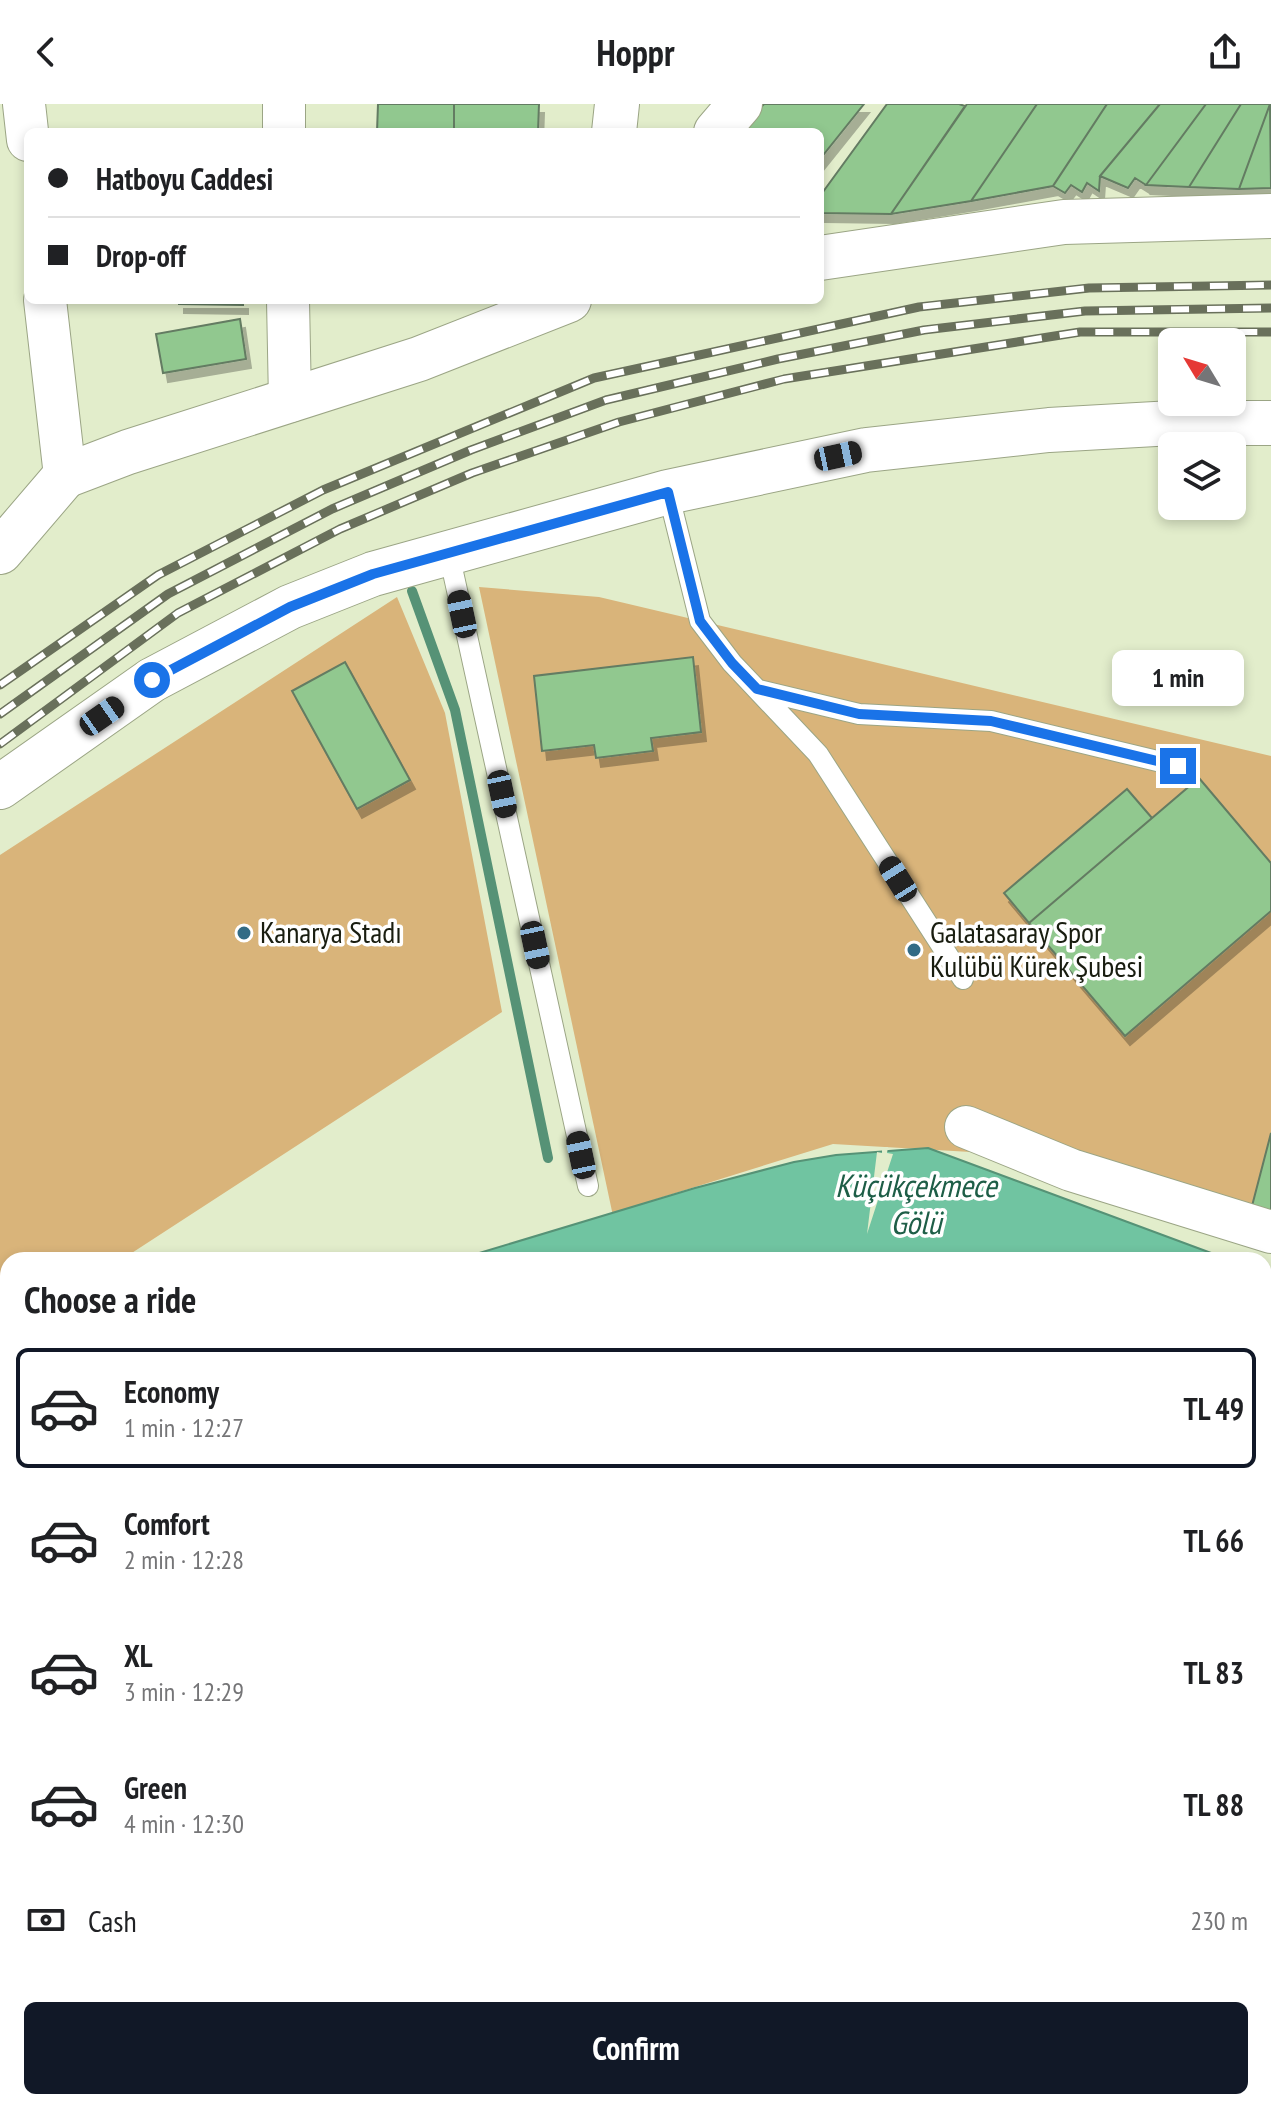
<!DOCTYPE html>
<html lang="en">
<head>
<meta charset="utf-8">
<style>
	:root { --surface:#fff; --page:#f6f6f6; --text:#202124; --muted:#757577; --line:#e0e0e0; --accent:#111827 }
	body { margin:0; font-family:"PT Sans Narrow",sans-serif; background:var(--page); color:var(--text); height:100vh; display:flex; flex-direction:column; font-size:30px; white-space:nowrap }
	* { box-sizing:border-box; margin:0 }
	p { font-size:26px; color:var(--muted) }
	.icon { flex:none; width:44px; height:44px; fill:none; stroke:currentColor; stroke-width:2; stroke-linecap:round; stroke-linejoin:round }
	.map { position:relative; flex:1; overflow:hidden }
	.details { position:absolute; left:0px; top:1148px; width:1272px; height:858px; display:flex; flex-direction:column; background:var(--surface); border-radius:24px 24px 0 0; box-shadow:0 4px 12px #0003 }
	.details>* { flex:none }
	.banner { position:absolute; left:24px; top:24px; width:800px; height:176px; border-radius:12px; box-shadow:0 4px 12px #0003; display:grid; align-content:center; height:176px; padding:0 24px; background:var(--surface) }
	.needle { width:52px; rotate:308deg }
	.tools { position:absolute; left:1158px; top:224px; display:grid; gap:16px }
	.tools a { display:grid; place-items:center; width:88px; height:88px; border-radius:12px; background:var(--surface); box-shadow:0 4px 12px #0003; font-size:40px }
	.end { position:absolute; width:36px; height:36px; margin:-18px; border:10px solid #1a73e8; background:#fff; box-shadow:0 0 0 4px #fff }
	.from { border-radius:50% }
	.bubble { position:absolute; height:56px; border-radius:12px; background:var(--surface); box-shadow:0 4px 12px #0003; font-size:26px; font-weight:600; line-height:56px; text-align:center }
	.car { position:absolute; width:24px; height:48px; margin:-24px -12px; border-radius:10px; box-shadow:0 0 6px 2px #0007; background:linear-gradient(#222 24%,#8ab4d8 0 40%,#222 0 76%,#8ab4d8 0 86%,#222 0) }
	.banner b { display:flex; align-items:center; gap:28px; height:76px; font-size:30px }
	.banner b+b { border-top:2px solid var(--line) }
	.banner i { width:20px; height:20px; background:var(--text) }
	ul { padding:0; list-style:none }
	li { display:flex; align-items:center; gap:24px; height:120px; margin:0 16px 12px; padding:0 8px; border:4px solid transparent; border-radius:12px }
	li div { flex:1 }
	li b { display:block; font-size:30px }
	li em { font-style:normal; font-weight:600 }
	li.active { border-color:var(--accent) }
	li>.icon { width:72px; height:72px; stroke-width:1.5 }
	h2 { padding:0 24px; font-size:36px; line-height:96px }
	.pay { display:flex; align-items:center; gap:20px; height:88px; padding:0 24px; font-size:30px }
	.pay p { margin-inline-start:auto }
	.action { display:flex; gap:16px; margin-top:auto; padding:16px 24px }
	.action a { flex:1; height:92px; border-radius:12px; background:var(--accent); color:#fff; font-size:32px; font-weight:600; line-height:92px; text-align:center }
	header { display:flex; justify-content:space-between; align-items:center; height:104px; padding:0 24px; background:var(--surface); font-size:36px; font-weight:600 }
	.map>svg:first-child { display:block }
</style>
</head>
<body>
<header><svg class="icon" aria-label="back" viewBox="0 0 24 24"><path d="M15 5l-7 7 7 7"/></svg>Hoppr<svg class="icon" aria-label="share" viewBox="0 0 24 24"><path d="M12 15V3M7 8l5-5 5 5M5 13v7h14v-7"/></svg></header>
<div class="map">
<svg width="1271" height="2005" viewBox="0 0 1271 2005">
	<defs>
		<filter id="shadow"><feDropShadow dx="5" dy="9" stdDeviation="0" flood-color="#0004"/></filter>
	</defs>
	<rect width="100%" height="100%" fill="#e2edcb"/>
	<!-- green -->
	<path fill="#d9b47a" d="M479,483L599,493L1271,652V1145L988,1049L833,1040L650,1097L613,1112Z
		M397,493L445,609L502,908L121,1156H8V1229L0,1234V751Z"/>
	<!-- water -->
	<path fill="#70c4a1" stroke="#569276" stroke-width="2" d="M928,1044L1230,1156H456L695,1084L794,1058L836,1051Z
		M1264,1170L1271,1173V2005H0V1306L8,1303V1998H1264Z"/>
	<!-- pier -->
	<path fill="#e2edcb" d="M882,1043H888L887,1049L893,1050L867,1130L877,1048L882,1049Z"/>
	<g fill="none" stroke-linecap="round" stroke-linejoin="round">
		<!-- stream -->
		<path stroke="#569276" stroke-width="10" d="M412,487L455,606L548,1054"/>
	</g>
	<!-- building -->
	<path fill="#91c88f" stroke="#647b62" stroke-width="2" filter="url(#shadow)" d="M378,0H454V28H377Z
		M454,0H539L538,28H454Z
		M764,0H864L820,55V28H737Z
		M887,0H959L965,2L891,110L820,109V92Z
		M967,0H1037L971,97L891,110Z
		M1037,0H1107L1053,82L971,97Z
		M1107,0H1160L1100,72L1099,87L1087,79L1082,88L1071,81L1065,89L1053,82Z
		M1160,0H1206L1146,81L1135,74L1128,84L1100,72Z
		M1206,0H1241L1189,83L1146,81Z
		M1241,0H1270L1239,85L1189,83Z
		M1270,0L1271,84L1239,85Z
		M179,196H243V201L179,200Z
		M240,215L246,255L163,269L156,230Z
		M693,553L701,628L651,634L653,647L596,654L594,641L542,647L534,572Z
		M345,558L410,676L357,705L292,587Z
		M1199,674L1271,759V807L1125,932L1029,819Z
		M1127,685L1152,714L1029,819L1004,789Z
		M1271,1029V1107L1252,1102Z"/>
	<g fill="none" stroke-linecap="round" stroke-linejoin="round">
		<!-- lane casing -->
		<g stroke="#9ba585" stroke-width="22">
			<path id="lane" d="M668,388L700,517L732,559L818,650L963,875
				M449,450L588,1082
				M759,586L859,610L991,617L1178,662"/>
		</g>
		<!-- street casing -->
		<g stroke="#9ba585" stroke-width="44">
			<path id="street" d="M24,0L28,36
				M284,0V28
				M45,196L65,372
				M288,196L290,297
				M966,1023L1071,1066L1271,1128"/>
		</g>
		<!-- secondary casing -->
		<g stroke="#9ba585" stroke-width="46">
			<path id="secondary" d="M614,28L617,0
				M716,28L740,0
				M820,154L1064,118L1271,112
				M65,372L128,348L419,255L569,196
				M0,683L152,576L290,503L373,470L668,388L866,346L1049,326L1173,319H1271"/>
		</g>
		<!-- primary casing -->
		<g stroke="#9ba585" stroke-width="46">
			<path id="primary" d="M0,448L65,372"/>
		</g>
		<!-- lane -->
		<use href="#lane" stroke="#fff" stroke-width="20"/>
		<!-- street -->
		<use href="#street" stroke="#fff" stroke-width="42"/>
		<!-- secondary -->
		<use href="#secondary" stroke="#fff" stroke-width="44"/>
		<!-- primary -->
		<use href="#primary" stroke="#fff" stroke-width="44"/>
		<!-- rail casing -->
		<g stroke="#69705b" stroke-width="9">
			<path id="rail" d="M0,581L158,471L323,386L594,274L919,203L1089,184L1271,181
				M0,610L168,490L332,405L471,346L606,296L778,255L924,226L1085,207L1271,204
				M0,640L178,509L340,425L472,369L619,318L784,275L1080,228H1271"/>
		</g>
		<!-- rail -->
		<use href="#rail" stroke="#fff" stroke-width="6" stroke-dasharray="18" stroke-linecap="butt"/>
	</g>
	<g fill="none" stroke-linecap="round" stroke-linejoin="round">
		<!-- route -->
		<path stroke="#1a73e8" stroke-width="10" d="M152,576L290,503L373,470L668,388L700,517L732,559L757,585L859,610L991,617L1178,662"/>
	</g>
	<!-- markers -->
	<g fill="#326b85" stroke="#fff" stroke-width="3">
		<circle cx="244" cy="829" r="8"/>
		<circle cx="914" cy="846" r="8"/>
	</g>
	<g text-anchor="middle" stroke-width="7" stroke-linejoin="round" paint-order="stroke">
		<!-- poi labels -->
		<g font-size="30" fill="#191d10" stroke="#fff" text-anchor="start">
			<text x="260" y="839">Kanarya Stadı</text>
			<text x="930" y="839">Galatasaray Spor<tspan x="930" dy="34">Kulübü Kürek Şubesi</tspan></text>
		</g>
		<!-- water labels -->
		<g font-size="32" font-style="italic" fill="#1e5e47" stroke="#fff">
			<text x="916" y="1093">Küçükçekmece<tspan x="916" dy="37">Gölü</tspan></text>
		</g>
	</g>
</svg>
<div class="tools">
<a><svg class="needle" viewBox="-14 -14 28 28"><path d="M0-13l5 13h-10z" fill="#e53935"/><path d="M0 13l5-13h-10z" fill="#757577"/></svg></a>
<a><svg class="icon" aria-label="layers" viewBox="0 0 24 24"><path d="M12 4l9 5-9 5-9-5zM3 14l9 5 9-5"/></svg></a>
</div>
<i class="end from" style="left:152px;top:576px"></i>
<i class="end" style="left:1178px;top:662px"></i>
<div class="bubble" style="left:1112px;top:546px;width:132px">1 min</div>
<i class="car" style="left:838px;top:352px;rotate:78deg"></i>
<i class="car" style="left:462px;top:510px;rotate:348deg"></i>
<i class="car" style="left:102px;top:612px;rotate:55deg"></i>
<i class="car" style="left:502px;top:690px;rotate:168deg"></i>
<i class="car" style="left:898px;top:775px;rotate:328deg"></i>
<i class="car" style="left:535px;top:841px;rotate:168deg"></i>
<i class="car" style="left:581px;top:1051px;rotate:348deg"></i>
<div class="banner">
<b><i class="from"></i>Hatboyu Caddesi</b>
<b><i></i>Drop-off</b>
</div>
<section class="details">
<h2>Choose a ride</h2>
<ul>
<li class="active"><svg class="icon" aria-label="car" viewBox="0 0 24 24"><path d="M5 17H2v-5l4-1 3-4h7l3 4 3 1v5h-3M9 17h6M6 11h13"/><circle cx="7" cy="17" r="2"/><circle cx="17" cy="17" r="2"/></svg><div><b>Economy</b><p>1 min · 12:27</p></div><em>TL 49</em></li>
<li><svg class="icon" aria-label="car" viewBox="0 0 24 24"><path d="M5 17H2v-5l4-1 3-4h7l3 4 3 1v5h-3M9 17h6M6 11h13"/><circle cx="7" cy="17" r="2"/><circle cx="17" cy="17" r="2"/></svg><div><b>Comfort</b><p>2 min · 12:28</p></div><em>TL 66</em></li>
<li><svg class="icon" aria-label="car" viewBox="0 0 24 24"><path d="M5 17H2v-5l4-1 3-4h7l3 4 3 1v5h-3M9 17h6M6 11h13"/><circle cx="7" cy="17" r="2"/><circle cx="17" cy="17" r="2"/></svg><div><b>XL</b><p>3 min · 12:29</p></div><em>TL 83</em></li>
<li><svg class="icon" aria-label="car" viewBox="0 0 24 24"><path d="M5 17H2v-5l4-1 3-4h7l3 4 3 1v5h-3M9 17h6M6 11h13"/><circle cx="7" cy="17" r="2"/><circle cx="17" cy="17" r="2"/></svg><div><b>Green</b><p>4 min · 12:30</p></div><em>TL 88</em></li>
</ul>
<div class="pay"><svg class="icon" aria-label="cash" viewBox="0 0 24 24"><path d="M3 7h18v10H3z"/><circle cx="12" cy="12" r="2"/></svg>Cash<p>230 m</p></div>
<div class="action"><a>Confirm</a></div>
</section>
</div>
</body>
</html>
